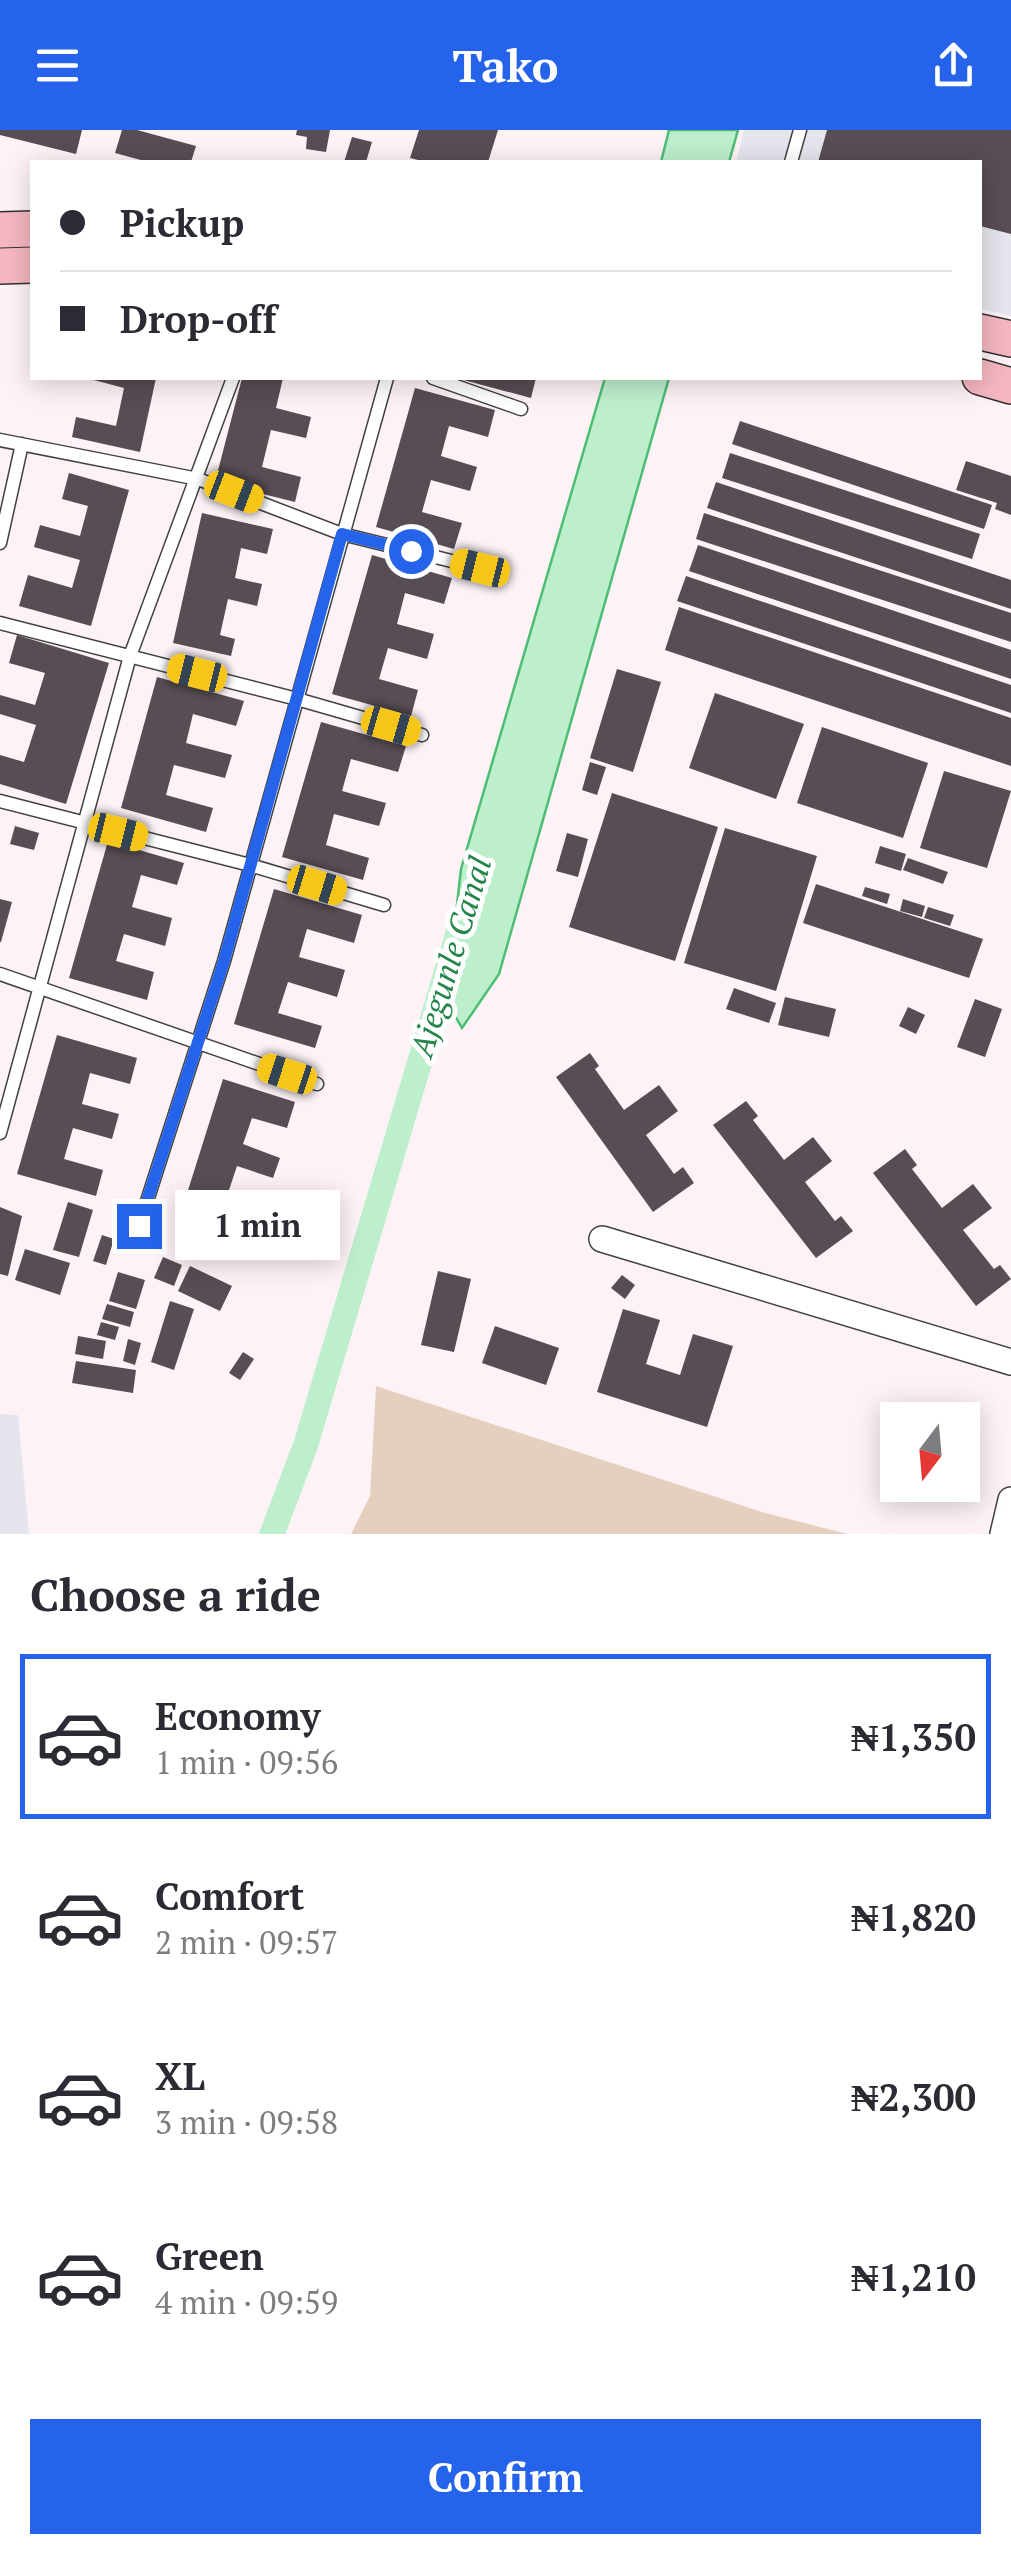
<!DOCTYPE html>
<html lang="en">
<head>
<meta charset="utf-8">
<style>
	:root { --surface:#fff; --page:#f7f7f7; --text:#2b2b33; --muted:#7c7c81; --line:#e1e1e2; --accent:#2563eb }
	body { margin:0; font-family:"PT Serif",serif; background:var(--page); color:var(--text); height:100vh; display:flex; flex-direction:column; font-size:38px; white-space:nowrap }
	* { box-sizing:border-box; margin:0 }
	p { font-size:32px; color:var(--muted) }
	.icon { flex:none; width:55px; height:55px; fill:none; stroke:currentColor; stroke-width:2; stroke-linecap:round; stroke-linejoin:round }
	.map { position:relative; height:1404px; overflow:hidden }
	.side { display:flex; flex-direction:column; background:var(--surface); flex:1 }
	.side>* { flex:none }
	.hud { position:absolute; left:30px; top:30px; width:952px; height:220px; border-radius:0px; box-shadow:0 5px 25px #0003; display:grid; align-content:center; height:220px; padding:0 30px; background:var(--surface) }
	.needle { width:65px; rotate:196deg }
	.fabs { position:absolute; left:880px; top:1272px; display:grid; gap:20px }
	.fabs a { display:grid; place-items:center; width:100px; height:100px; border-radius:0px; background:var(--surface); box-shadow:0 5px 25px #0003; font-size:50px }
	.end { position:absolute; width:45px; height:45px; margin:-22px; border:12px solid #2563eb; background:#fff; box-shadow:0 0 0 5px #fff }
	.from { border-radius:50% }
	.bubble { position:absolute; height:70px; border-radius:0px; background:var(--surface); box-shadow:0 5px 25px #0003; font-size:32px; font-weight:800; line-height:70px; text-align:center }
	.car { position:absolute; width:30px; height:60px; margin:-30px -15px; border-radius:12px; box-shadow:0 0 8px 2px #0007; background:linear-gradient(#f5c518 24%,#345 0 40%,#f5c518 0 76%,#345 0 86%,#f5c518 0) }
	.hud b { display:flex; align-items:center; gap:35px; height:95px; font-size:38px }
	.hud b+b { border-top:2px solid var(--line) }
	.hud i { width:25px; height:25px; background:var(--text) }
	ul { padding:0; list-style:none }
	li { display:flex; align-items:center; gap:30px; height:165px; margin:0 20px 15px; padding:0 10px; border:5px solid transparent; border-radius:0px }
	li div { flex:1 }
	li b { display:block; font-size:38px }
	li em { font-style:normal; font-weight:800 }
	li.selected { border-color:var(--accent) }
	li>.icon { width:90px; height:90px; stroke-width:1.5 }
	h2 { padding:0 30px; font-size:45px; line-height:120px }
	.action { display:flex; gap:20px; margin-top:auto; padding:20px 30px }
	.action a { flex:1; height:115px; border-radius:0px; background:var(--accent); color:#fff; font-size:40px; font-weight:800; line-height:115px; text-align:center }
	header { display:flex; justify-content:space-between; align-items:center; height:130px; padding:0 30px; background:var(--accent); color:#fff; font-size:45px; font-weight:800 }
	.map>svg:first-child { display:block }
</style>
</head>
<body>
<header><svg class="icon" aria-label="menu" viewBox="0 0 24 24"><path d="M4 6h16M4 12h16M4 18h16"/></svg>Tako<svg class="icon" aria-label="share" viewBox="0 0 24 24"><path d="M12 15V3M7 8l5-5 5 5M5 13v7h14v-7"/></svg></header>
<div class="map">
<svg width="1011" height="1404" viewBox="0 0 1011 1404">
	<rect width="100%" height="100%" fill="#fdf3f6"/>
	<!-- industrial -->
	<path fill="#e5e6ed" d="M744,0H1011V186L980,179V32H736Z
		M0,1284L18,1285L29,1404H0Z"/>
	<!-- green -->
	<path fill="#e5d0c0" d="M376,1256L762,1382L847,1404H351L370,1366Z"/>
	<!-- water -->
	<path fill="#beefcd" stroke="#4ebd74" stroke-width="2.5" d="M669,0H738L729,32H661Z
		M605,248H669L499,844L462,898L446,871L461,739Z"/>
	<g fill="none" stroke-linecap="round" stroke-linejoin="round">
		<!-- canal -->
		<path stroke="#beefcd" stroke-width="25" d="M272,1404L306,1314L461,793"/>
	</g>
	<!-- building -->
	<path fill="#574d54" d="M0,0H82L76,24L0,5Z
		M122,0H137L196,16L191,32H148L115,23Z
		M297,0H330L326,22L306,19L307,7L296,5Z
		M419,0H498L488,32H426L410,28Z
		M827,0H1011V104L980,96V32H818Z
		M352,7L372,12L366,32H344Z
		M86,248H156L140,322L72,307L76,287L116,296L124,258Z
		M242,248H283L276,278L311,287L306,308L271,300L262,337L301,347L295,372L215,352Z
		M456,248H536L531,268Z
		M415,258L495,280L488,307L449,296L441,326L477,337L470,361L431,350L422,382L462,393L454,419L376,397Z
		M740,291L992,375L984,399L732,314Z
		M730,323L980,404L972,429L722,348Z
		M966,331L1011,346V385L995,379L997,373L956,360Z
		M69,343L129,360L91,496L19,476L28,445L72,458L80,430L34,417L40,395L80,406L88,376L62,369Z
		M716,352L1011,450V479L707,378Z
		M202,383L273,399L267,424L241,418L235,448L262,454L257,476L228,469L220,505L235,509L231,526L173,513Z
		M704,383L1011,483V512L696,409Z
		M698,415L1011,520V549L689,441Z
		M372,425L452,448L444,474L405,463L397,494L434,504L427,529L388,518L379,549L418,560L411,586L332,564Z
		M686,446L1011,555V583L677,471Z
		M679,477L1011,588V636L665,520Z
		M17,505L109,533L66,674L0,654V625L24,632L36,595L0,584V565L35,575L45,543L9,533Z
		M617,539L661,552L633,642L590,628Z
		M157,547L244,571L236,596L193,584L186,613L232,625L225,648L174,635L166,665L213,678L206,702L121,678Z
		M715,563L804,594L776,669L689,638Z
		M321,592L406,616L398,642L351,629L342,661L386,673L379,696L334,684L326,715L369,728L363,750L282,727Z
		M822,597L928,633L903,708L797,673Z
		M590,632L606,637L597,665L582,660Z
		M944,641L1011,661L987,738L920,718Z
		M612,663L718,697L675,831L569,797Z
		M15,696L39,703L34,720L10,714Z
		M725,698L817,726L776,861L684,833Z
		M567,703L588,709L578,747L556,741Z
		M108,711L184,733L177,755L141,745L132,777L172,788L165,816L124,804L116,831L154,842L147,870L69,848Z
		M880,716L906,724L901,741L875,733Z
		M908,728L948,742L943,754L903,740Z
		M816,754L983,809L969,848L803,793Z
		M865,757L890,764L887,774L862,766Z
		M274,759L362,785L354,813L307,799L299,827L345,840L337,867L288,852L278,883L322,896L315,918L234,894Z
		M0,769L12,772L1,812H0Z
		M903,769L925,776L922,787L900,781Z
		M928,777L954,785L950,796L924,788Z
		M734,858L776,873L769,893L726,879Z
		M785,867L836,879L829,907L778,895Z
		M975,869L1002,879L985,927L957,917Z
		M908,877L925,885L916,904L899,896Z
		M57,905L137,928L130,954L90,943L82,974L119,984L112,1009L73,998L64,1029L103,1040L96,1066L17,1044Z
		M590,923L599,936L595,939L624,980L659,955L678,981L646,1005L674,1044L683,1037L694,1053L653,1082L556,947Z
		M223,949L295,972L287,998L252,988L243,1014L280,1028L273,1048L237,1036L226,1069L266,1088L258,1113L179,1089Z
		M746,971L758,986L753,990L784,1030L813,1007L832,1031L805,1052L835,1091L841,1086L853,1101L816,1128L713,995Z
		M905,1019L917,1035L912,1039L942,1078L973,1054L992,1078L963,1100L994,1139L1000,1135L1011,1149L976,1176L873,1043Z
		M68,1072L93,1080L79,1127L53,1120Z
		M0,1077L22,1086L8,1146L0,1144Z
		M289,1101L305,1106L301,1122L285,1117Z
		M102,1105L114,1109L106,1135L93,1131Z
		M25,1119L70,1133L60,1165L15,1150Z
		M163,1127L182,1135L174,1156L154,1148Z
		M190,1136L232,1156L220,1181L178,1161Z
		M438,1141L471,1149L454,1222L421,1215Z
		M118,1142L145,1150L136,1179L109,1171Z
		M622,1145L635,1155L625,1169L611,1158Z
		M170,1171L194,1179L174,1240L151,1232Z
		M107,1174L134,1182L130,1197L102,1189Z
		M623,1179L660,1190L646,1234L680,1245L693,1204L733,1216L707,1297L597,1262Z
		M101,1192L119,1197L115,1210L97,1205Z
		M495,1196L559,1218L546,1255L482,1233Z
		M78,1206L106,1211L103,1229L75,1224Z
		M128,1209L141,1213L135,1235L123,1231Z
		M243,1222L254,1229L240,1250L229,1243Z
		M76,1231L136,1240L133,1263L72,1253Z"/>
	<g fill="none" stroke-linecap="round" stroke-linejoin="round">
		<!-- service casing -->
		<g stroke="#424242" stroke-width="15">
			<path id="service" d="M791,32L800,0
				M433,248L521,279
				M0,310L198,349L342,404L480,438
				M0,413L22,314
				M0,493L297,569L422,605
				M0,671L250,735L384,775
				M0,844L317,954
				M0,1003L130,526L233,248
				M139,1096L224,831L387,248"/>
		</g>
		<!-- minor casing -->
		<g stroke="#424242" stroke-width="28">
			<path id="minor" d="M602,1109L1011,1232
				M1003,1404L1011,1370"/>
		</g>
		<!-- secondary casing -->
		<g stroke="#313131" stroke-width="38">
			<path id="secondary" d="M0,100L32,99
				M0,136L32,135
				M980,202L1011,209
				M980,247L1011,256"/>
		</g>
		<!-- service -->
		<use href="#service" stroke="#fff" stroke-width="12"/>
		<!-- minor -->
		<use href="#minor" stroke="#fff" stroke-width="25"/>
		<!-- secondary -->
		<use href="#secondary" stroke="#f5b6c1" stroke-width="35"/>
	</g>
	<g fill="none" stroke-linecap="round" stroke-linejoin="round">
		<!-- route -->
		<path stroke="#2563eb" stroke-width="12" d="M139,1096L224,831L342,404L411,421"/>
	</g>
	<g text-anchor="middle" stroke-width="10" stroke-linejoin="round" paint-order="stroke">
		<!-- water labels -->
		<g font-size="32" font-style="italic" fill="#25864a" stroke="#fff">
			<text transform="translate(451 827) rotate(-73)" y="11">Ajegunle Canal</text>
		</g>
	</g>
</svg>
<div class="fabs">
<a><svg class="needle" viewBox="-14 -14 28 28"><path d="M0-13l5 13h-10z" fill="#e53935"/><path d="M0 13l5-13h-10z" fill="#7c7c81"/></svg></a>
</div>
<i class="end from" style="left:411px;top:421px"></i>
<i class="end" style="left:139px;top:1096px"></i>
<div class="bubble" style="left:175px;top:1060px;width:165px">1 min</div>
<i class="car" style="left:234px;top:362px;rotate:111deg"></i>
<i class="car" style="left:480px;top:438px;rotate:284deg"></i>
<i class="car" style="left:197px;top:543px;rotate:284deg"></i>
<i class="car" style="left:391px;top:596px;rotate:106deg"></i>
<i class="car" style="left:118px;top:702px;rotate:104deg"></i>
<i class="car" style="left:317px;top:755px;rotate:107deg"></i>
<i class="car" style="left:287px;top:944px;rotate:288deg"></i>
<div class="hud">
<b><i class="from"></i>Pickup</b>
<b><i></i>Drop-off</b>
</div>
</div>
<section class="side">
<h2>Choose a ride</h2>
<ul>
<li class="selected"><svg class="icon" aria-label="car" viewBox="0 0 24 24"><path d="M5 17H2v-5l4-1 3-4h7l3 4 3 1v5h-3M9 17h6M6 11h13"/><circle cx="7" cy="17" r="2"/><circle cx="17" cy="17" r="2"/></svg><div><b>Economy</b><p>1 min · 09:56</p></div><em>₦1,350</em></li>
<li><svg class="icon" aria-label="car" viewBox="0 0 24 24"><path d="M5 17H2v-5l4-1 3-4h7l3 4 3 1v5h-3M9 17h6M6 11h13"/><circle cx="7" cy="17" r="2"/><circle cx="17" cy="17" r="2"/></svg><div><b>Comfort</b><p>2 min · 09:57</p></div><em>₦1,820</em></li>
<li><svg class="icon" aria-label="car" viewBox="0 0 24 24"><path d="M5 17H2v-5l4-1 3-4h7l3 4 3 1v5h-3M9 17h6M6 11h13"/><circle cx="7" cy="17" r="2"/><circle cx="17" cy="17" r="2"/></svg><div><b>XL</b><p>3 min · 09:58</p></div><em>₦2,300</em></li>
<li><svg class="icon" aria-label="car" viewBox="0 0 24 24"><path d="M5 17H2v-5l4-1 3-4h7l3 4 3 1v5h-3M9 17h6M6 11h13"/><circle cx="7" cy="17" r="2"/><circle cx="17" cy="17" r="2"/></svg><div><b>Green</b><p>4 min · 09:59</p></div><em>₦1,210</em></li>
</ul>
<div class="action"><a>Confirm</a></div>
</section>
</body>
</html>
